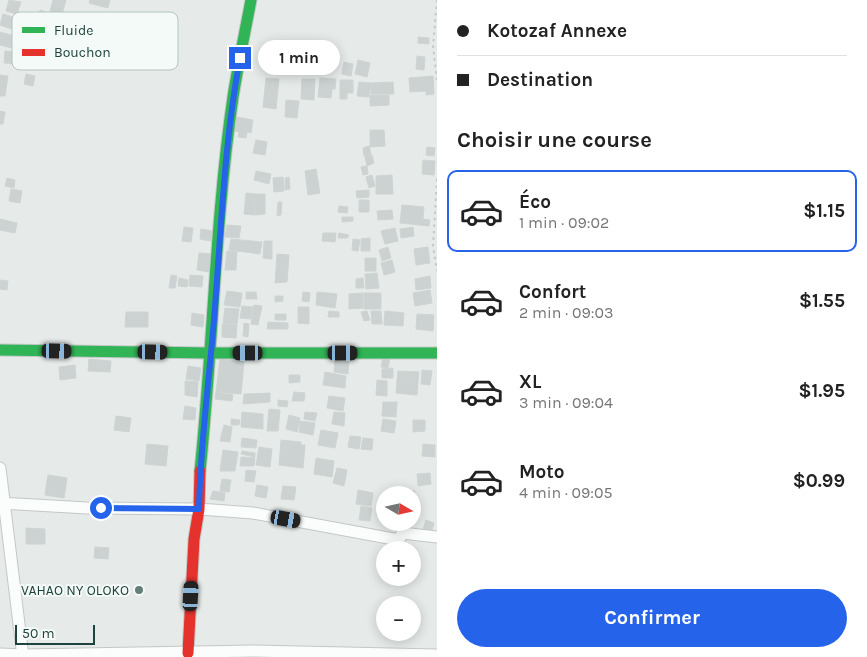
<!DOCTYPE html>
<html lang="fr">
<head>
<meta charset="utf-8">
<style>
	:root { --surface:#fff; --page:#f6f6f6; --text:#222; --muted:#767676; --line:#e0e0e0; --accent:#2563eb }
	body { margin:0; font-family:Karla,sans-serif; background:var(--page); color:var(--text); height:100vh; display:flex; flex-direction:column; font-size:19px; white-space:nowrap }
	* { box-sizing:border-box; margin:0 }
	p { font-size:16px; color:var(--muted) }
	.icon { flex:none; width:28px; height:28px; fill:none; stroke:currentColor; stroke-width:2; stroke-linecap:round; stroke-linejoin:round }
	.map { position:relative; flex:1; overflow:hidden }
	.side { display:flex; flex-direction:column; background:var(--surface); width:430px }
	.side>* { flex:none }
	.hud { display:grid; align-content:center; height:110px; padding:0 20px; background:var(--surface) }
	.needle { width:32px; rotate:99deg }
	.buttons { position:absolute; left:376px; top:486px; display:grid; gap:10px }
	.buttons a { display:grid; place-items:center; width:45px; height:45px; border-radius:50%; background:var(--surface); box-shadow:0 2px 12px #0003; font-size:25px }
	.scale { position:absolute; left:15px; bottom:12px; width:80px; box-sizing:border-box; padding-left:5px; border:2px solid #20423c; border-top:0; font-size:14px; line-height:18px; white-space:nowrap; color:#20423c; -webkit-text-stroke:4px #f4faf8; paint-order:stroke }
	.end { position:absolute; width:22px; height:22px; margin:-11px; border:6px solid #2563eb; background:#fff; box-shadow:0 0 0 2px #fff }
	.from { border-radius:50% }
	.bubble { position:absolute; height:35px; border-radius:18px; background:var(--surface); box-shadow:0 2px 12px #0003; font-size:16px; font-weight:700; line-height:35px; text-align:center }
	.car { position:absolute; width:15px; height:30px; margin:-15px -8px; border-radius:6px; box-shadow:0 0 4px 1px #0007; background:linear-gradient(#222 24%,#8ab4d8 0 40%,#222 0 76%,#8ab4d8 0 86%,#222 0) }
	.hud b { display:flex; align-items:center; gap:18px; height:48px; font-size:19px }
	.hud b+b { border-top:1px solid var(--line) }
	.hud i { width:12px; height:12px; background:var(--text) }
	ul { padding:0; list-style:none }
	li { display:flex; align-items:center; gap:15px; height:82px; margin:0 10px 8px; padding:0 10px; border:2px solid transparent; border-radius:10px }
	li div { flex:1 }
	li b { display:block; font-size:19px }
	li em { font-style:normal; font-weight:700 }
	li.active { border-color:var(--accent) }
	li>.icon { width:45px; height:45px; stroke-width:1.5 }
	h2 { padding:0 20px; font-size:22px; line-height:60px }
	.action { display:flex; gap:10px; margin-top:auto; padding:10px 20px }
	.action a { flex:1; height:58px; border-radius:30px; background:var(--accent); color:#fff; font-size:20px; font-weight:700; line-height:58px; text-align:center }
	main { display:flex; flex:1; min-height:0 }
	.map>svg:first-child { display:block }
</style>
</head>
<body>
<main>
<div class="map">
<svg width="437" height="657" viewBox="0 0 437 657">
	<rect width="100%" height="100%" fill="#e6ebe9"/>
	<!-- building -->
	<path fill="#ccd2d1" stroke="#ced4d2" d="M9,0L21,2L17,14L6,11Z
		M53,0H66L62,14L50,11Z
		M90,0H110L108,8L89,3Z
		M40,10L54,15L49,28L36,23Z
		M3,14L19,19L15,30L0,25Z
		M0,32L11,35L8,47L0,45Z
		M11,35L23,37L21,50L8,47Z
		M418,37L429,38V44L418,43Z
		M5,51L20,52L19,64L4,63Z
		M417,56L425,57L424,70L416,69Z
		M358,60L370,63L367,77L355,74Z
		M344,62L353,64L351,76L342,74Z
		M26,74L35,76L33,86L24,84Z
		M0,75L8,76L5,96H0Z
		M433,76L434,94L426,95V91L410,92L409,78Z
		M266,78L279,79L276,109L263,107Z
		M320,78L336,79L335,89H332L331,98L318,97Z
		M302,79H315L314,100L301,99Z
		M340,80H353V93H347V99H340Z
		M359,82L371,83L369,97L357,96Z
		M393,82L394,94H371V83Z
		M370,95H389V105L370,106Z
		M286,100L299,101L297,118L285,117Z
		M0,111L5,112L3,124H0Z
		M237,117L253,120L251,133L247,132L246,138L238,137L239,132L235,131Z
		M370,130H384L385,146L370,147Z
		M256,140L267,142L265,155L253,153Z
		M369,146L371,154L364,156L363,148Z
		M427,147L435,148L434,156L426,155Z
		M372,155L374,163L367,166L365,156Z
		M423,160L435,161L434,175L422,174Z
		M367,166L368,174L363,175L361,167Z
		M316,169L320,193L308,195L305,171Z
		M256,171L271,174L269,184L254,180Z
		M372,175L375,186L369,188L366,177Z
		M392,175L393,194H376V176Z
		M283,177L284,191L274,192L273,178Z
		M289,177L290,189L285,190V178Z
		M7,178L15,180L14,188L5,186Z
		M11,189L22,191L20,203L9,201Z
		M369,190V197L357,198L356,191Z
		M246,193L256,194L255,215L244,214Z
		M256,194H265V214L255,215Z
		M359,200H369V212H359Z
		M278,202H282L281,215L277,216Z
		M402,205L424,207L423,219L430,220L429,226L400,223Z
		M339,206L348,207L347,213L338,212Z
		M392,210L393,219L378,220L377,211Z
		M342,217H353V221L342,222Z
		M0,219L17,223L15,233L0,230Z
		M227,225L241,226L239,238L225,237Z
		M184,227L193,228L191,242L182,241Z
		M413,227L414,236L401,238L400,229Z
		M395,228L398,241L385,244L381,231Z
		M201,229L212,231L211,241L200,239Z
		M323,233H336L335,242L322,241Z
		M339,233L349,235L347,238H338Z
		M370,238V251H361V239Z
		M231,239L262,242L260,254L229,250Z
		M353,239L360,240L358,251L352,250Z
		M264,241H272V259L263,258Z
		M388,247L391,258L382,261L379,250Z
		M428,247L430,263L416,265L414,249Z
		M227,251L237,252L236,270H225Z
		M199,253L211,254L209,272L197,270Z
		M277,254L289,255L287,282L275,283Z
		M365,258H376V271H365Z
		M392,260L395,272L384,275L381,263Z
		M377,273L379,288L366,289L365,274Z
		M171,275L177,276L175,288H169Z
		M190,275L203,276L202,287L189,286Z
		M430,276L431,288L416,290L415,279Z
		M179,278L188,280L187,287L178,286Z
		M363,278L364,288H356V279Z
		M0,280L8,281L7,290L0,289Z
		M430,290L432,303L415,306L413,293Z
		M227,291L242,293L240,307L224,305Z
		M246,292H256L257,299H246Z
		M303,292L310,293L309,302L302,301Z
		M317,292L337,294L335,308L316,305Z
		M363,293V308L349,309V294Z
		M364,293H381V309H364Z
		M275,296H283V301L275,302Z
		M254,305L262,306L258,325L251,324Z
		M242,306L253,307L251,319L240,318Z
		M298,307H309V324L298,323Z
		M225,308L239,309L237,324L223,323Z
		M329,311L339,312V317H328Z
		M367,311L370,320L364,321L361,312Z
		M371,311H381L382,324H372Z
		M385,311L404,313L403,326L384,325Z
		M126,312H148V327H125Z
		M192,313L204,315L203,327L191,325Z
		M275,314H286V320H275Z
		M417,314L434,315L433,331L416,329Z
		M268,322L288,323V329H267Z
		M244,323L249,324L248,337L243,336Z
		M222,324L237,325L236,338L222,337Z
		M383,357L390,358L388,368L381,367Z
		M89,359L111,361L110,372L88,371Z
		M220,359L244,362L241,394L216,392Z
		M335,360L349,362L348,374L334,372Z
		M75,365L76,378L60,380L59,367Z
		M188,366L201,368L199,381L186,379Z
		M393,368V378H382V369Z
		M422,370L432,371L430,385L421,384Z
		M398,371L419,372L418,382L397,381Z
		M325,372L346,376L345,388L323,385Z
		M289,375H300V382L289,383Z
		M377,380L387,381V396L376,395Z
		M185,381L198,382L197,397L185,395Z
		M397,381L418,382L417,395L396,393Z
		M216,392L233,395L232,401L215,399Z
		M294,392L305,393L304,401H292Z
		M270,393V402L243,404L244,394Z
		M329,396L345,398L343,411L327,408Z
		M278,400L288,401L287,407L278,406Z
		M383,402H397L396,417L382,416Z
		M185,406L196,408L195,420L183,419Z
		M269,409L280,410L278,431H267Z
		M242,412L263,414V429L241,427Z
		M305,412L317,413L315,421L304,419Z
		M334,412L345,413L344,426L332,424Z
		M289,415L300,418L297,432L286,429Z
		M116,416L131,418L129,432L114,430Z
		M231,419L240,420L239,425H231Z
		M383,419L396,421L394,433L381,431Z
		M413,420H425V431L413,432Z
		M300,421L315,423L313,435L299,432Z
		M224,425L232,427L230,442L220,441Z
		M321,430L338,433L335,448L318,445Z
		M350,436L361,437L359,449L348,447Z
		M242,438L257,440L256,448L241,447Z
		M363,438L373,439L372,450L361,449Z
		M281,440L301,442V445H305L303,468L279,465Z
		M147,444L168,446L166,466L145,464Z
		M423,444L435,445V457L422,456Z
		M259,447L272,449L270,467L256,465Z
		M223,450L238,452L235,471H220Z
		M242,451L255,453V457L241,454Z
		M241,457L255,458L254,466H240Z
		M316,458L334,461L332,477L314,474Z
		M337,468L347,470L344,486L333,483Z
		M246,470L256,471L254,482L245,481Z
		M430,473L431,484L418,486L417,474Z
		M48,475L67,478L64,498L45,495Z
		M222,479L231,480L229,492L220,491Z
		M257,485L268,487L266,498L255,496Z
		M283,486L296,487L294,500L281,499Z
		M358,490L373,493L371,506L356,504Z
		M404,490L415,491L413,505L412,495H403Z
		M213,491L225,493L224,501L210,499Z
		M379,499L385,500V516L377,515Z
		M361,506L372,508L370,521L359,520Z
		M426,520L434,523L431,534L422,532Z
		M26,528L45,529V544H26Z
		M95,547L109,548L108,559L94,558Z"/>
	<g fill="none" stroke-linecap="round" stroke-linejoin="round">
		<!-- street casing -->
		<g stroke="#c3c8c6" stroke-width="13">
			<path id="street" d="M0,468L23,657
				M0,503L87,508L199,509L253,513L399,540L402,533L437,537
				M0,654L23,655L253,651L437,655"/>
		</g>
		<!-- fast casing -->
		<g stroke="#c1c9c7" stroke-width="13">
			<path id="fast" d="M0,350L210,353H437
				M200,471C213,347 215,220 233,97C238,65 245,32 251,0"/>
		</g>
		<!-- jam casing -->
		<g stroke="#c1c9c7" stroke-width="13">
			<path id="jam" d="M188,653L194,539L199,509L200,471"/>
		</g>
		<!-- path -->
		<path stroke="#c1cbc9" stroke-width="2" stroke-dasharray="2.5 4" stroke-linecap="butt" d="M437,0L433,46L437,81
			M437,179L433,246L437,271"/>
		<!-- street -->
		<use href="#street" stroke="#fbfcfc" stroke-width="11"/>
		<!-- fast -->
		<use href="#fast" stroke="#30b455" stroke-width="11"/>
		<!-- jam -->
		<use href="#jam" stroke="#e5322d" stroke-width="11"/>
	</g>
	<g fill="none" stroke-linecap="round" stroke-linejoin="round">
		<!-- route -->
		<path stroke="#2563eb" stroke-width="6" d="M101,508L199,509C200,449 208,390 213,331C221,240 223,148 240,58"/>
	</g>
	<!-- markers -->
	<circle fill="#657d79" stroke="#f4faf8" stroke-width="2" cx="139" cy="590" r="5"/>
	<g text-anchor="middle" stroke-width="4" stroke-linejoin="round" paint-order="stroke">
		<!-- poi labels -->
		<g font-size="14" fill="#20423c" stroke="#f4faf8" text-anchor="end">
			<text x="129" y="595">VAHAO NY OLOKO</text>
		</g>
	</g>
	<!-- legend -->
	<rect x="12" y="12" width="166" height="58" rx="8" fill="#f4faf8" stroke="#b4c3c0" stroke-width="1"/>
	<rect x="22" y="27" width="23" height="6" fill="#30b455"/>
	<rect x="22" y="49" width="23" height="7" fill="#e5322d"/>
	<g font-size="14" fill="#20423c">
		<text x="54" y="35">Fluide</text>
		<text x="54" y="57">Bouchon</text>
	</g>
</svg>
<div class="buttons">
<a><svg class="needle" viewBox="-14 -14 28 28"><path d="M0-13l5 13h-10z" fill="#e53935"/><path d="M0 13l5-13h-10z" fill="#767676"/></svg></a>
<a>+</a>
<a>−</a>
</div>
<div class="scale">50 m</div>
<i class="end from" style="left:101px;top:508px"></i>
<i class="end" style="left:240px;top:58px"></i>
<div class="bubble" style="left:258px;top:40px;width:82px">1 min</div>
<i class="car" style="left:57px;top:351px;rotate:91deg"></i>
<i class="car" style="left:153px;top:352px;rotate:91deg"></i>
<i class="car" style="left:248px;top:353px;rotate:270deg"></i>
<i class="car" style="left:343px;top:353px;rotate:90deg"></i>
<i class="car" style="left:286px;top:519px;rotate:100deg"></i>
<i class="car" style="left:191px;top:596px;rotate:3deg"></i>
</div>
<section class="side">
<div class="hud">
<b><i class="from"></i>Kotozaf Annexe</b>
<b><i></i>Destination</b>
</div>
<h2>Choisir une course</h2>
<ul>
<li class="active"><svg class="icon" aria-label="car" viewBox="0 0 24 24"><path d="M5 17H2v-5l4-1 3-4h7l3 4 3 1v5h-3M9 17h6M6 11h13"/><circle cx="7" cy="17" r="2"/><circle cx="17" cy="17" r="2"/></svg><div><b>Éco</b><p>1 min · 09:02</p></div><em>$1.15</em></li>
<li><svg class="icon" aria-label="car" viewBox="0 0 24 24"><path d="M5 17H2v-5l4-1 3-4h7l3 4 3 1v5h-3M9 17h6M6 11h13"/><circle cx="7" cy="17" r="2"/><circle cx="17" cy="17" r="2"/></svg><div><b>Confort</b><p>2 min · 09:03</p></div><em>$1.55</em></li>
<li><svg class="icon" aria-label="car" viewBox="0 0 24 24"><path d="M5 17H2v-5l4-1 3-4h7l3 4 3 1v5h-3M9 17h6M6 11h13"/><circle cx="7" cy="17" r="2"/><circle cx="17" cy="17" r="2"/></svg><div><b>XL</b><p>3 min · 09:04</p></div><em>$1.95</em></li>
<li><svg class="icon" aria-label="car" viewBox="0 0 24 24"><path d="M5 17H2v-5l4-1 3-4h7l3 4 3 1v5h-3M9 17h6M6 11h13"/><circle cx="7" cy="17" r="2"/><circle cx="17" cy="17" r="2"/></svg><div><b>Moto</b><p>4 min · 09:05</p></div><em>$0.99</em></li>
</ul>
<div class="action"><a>Confirmer</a></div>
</section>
</main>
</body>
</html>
